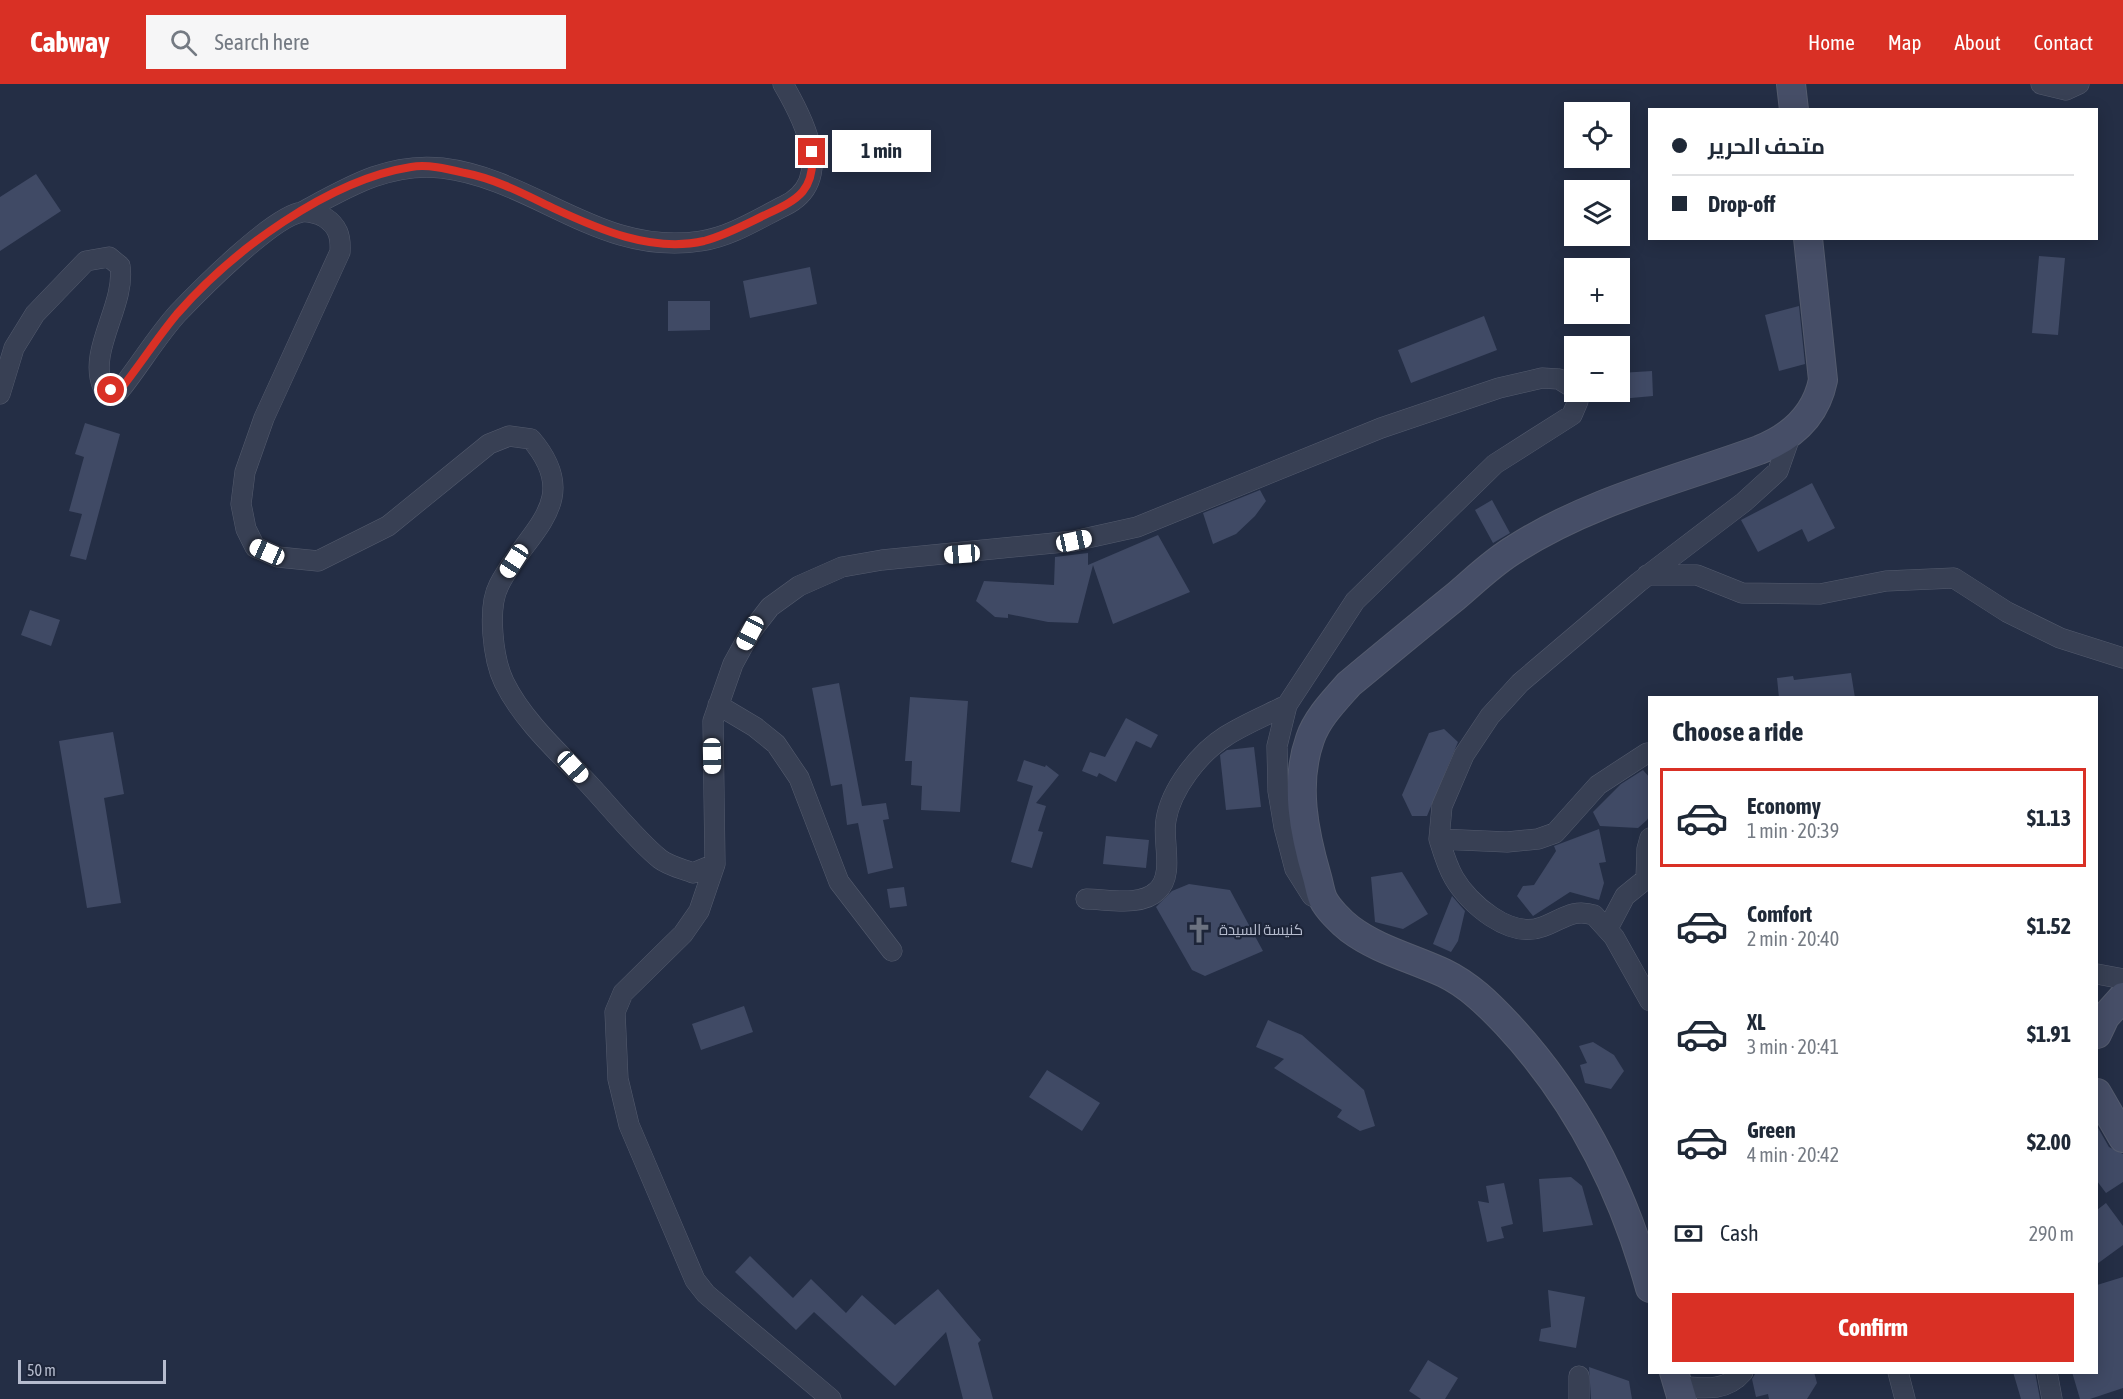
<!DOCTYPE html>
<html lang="en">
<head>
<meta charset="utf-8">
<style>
	:root { --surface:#fff; --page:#f6f6f7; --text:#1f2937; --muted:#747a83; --line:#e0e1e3; --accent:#d93025 }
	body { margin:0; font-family:"Asap Condensed",Cairo,sans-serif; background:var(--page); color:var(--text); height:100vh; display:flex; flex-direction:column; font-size:22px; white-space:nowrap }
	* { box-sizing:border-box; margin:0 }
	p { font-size:20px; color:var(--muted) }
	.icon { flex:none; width:33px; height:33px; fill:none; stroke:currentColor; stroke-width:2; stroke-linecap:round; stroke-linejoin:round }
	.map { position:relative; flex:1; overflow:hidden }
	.panel { position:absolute; left:1648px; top:612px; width:450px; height:678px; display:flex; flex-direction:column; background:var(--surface); border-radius:0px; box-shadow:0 3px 15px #0003 }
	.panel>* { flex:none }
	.hud { position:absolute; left:1648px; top:24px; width:450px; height:132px; border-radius:0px; box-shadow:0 3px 15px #0003; display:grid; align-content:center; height:132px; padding:0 24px; background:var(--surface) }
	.fabs { position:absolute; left:1564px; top:18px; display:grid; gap:12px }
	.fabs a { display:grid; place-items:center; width:66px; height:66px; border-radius:0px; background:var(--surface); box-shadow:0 3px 15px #0003; font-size:30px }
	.scale { position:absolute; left:18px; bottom:15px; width:148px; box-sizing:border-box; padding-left:6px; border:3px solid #b6bcce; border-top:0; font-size:16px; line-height:21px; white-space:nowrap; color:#b6bcce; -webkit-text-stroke:4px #1d2539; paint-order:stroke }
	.end { position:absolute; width:27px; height:27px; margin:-14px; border:8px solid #d93025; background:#fff; box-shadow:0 0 0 3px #fff }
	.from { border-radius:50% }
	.bubble { position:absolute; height:42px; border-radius:0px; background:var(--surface); box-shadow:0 3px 15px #0003; font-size:20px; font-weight:700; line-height:42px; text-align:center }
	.car { position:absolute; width:18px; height:36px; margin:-18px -9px; border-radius:8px; box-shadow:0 0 4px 2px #0007; background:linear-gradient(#fff 24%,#345 0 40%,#fff 0 76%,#345 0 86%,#fff 0) }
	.hud b { display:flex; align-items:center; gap:21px; height:57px; font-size:22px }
	.hud b+b { border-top:2px solid var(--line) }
	.hud i { width:15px; height:15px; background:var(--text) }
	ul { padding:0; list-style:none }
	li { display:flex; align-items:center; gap:18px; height:99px; margin:0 12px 9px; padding:0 12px; border:3px solid transparent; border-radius:0px }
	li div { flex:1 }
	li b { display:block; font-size:22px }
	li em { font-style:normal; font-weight:700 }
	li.active { border-color:var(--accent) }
	li>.icon { width:54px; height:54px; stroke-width:1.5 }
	h2 { padding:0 24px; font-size:27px; line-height:72px }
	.pay { display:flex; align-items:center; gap:15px; height:66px; padding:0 24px; font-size:22px }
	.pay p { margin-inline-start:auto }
	.action { display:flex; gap:12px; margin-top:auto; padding:12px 24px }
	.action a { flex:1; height:69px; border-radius:0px; background:var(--accent); color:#fff; font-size:24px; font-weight:700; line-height:69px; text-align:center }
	header { display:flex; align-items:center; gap:36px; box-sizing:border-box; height:84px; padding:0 30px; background:var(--accent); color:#fff }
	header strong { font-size:28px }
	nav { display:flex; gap:33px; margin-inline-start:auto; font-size:21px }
	.search { width:420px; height:54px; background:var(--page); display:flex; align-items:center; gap:15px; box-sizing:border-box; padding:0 21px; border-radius:0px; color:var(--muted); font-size:22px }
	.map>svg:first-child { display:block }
</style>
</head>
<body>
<header>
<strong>Cabway</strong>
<div class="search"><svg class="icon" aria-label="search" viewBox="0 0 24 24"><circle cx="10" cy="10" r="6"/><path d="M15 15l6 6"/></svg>Search here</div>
<nav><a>Home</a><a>Map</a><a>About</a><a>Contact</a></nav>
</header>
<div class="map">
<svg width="2123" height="1315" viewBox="0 0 2123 1315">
	<rect width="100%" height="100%" fill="#242e45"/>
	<!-- building -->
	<path fill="#404a65" d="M36,90L61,127L0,167V113Z
		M2039,172L2065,174L2058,251L2032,249Z
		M810,183L817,220L750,234L743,197Z
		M668,217H710V246L668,247Z
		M1799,222L1805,280L1779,287L1765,231Z
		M1484,232L1497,266L1411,299L1398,266Z
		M1652,287L1653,312L1620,315V289Z
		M85,339L120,350L86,476L70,472L82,430L69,427L84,373L75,370Z
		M1812,399L1835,444L1808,458L1802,445L1758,468L1741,436Z
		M1260,406L1266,417L1255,432L1236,450L1213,460L1203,429Z
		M1492,416L1510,449L1493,459L1475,426Z
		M1158,451L1190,508L1113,540L1093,481L1078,539L1048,538L1008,530V534L995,533L976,517L984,497L1054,501L1055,473L1088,469V481Z
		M30,526L60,536L51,562L21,551Z
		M1851,589L1855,614H1779L1777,594L1793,592L1794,596Z
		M839,599L862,722L886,719L889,735L883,736L893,784L868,790L858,739L847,741L842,700L831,702L812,604Z
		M910,613L968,617L960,728L921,726L922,702L911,701L912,677H905Z
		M1126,634L1158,651L1151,664L1136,657L1116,698L1099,689L1097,693L1082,687L1090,668L1105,673Z
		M1444,645L1458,658L1427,732H1412L1402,711L1429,649Z
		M113,648L124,710L104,714L121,819L87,824L59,657Z
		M1254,663L1261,723L1226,726L1220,671L1227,666Z
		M1024,676L1045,683L1046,681L1059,691L1036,719L1046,722L1038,747L1043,748L1032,784L1011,778L1033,702L1017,697Z
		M1643,686L1650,694V731L1647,736L1638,744L1600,742L1593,728L1621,700Z
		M1599,745L1606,778L1599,779L1604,799L1599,816L1570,808L1533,832L1517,812L1523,802L1534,801L1556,767L1554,762Z
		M1106,752L1149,756L1146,784L1103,780Z
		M1402,788L1428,830L1403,845L1375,838L1371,793Z
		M1189,800L1230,806L1263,867L1205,892L1192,886L1156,823L1172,807Z
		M904,803L907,822L890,824L887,805Z
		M1452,812L1465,827L1458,857L1451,868L1433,860Z
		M744,922L753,948L701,966L692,940Z
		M1268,936L1302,951L1364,1006L1375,1042L1360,1047L1337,1033L1342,1026L1274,984L1284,975L1256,963Z
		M1593,958L1614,971L1624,987L1611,1005L1585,999L1580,981L1587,979L1579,962Z
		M1047,986L1100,1019L1082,1047L1029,1013Z
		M2097,1042L2109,1063L2123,1070V1098L2106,1109L2097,1097Z
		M1571,1093L1582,1102L1593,1141L1543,1148L1539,1095Z
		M1504,1099L1513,1140L1501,1143L1504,1154L1487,1158L1478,1117L1489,1119L1486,1102Z
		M2106,1119L2123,1142V1161L2097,1180V1126Z
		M750,1172L793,1214L811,1195L846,1229L862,1211L895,1241L938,1205L981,1256L978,1259L993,1315H963L946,1248L895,1302L814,1228L796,1246L735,1188Z
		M2123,1193V1304L2090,1315H2080L2072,1288H2097V1201Z
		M1548,1206L1585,1213L1576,1264L1539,1257L1541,1245L1551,1243Z
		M1428,1276L1458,1294L1445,1315H1421L1409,1307Z
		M1589,1283L1629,1297L1632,1315H1591Z
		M1760,1288H1814L1817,1299L1807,1315H1769L1768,1310L1756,1313L1752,1295L1755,1290Z
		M2013,1288H2035L2040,1315H2021Z"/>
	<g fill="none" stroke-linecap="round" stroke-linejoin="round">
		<!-- minor casing -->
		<g stroke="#545b6e" stroke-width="21">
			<path id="minor" d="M2041,0L2066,6L2079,0
				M302,128C348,103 389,78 442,84C535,95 601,173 701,157C730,153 758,135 784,122C836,97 804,36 783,0
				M0,310L14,264L35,230L86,177L109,173L120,182C126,221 87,267 103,303L120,306C140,281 157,252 178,229C200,206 273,132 302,128C308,127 319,130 324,133C338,142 341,152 340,168L264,334L245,388L241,420L246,445L255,463L278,473L318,477L388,442L489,360L509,352L531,355C585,418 526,447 499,501C487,524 493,575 504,598C522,635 557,667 585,696C607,719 636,756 660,775C669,782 683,785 693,789L715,780
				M1647,491H1697L1742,509L1820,510L1886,497L1954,494L2007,528L2060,554L2123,574
				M718,621L755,643L776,660L799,694L839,798L892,867
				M1647,669L1598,701L1555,749L1538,755L1507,758L1439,755C1443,768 1447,782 1454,794C1469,820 1510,855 1542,843C1562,836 1572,824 1594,831L1614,853L1650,917
				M1439,755L1442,722L1464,671L1490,632L1520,599L1639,498L1744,418L1778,387L1791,350
				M1086,815C1107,815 1141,823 1157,807C1175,791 1162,757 1166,736C1171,705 1199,669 1226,652C1245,640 1267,631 1287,621
				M1321,815L1312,812L1295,785L1284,743L1278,707L1277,662L1287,621L1355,517L1495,380L1572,331L1578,317L1577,308
				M1608,844L1625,812L1646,795L1647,765L1650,754
				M2097,890L2123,895
				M1898,1288L1905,1315
				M2047,1288L2052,1315
				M1677,1312L1678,1302C1702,1304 1725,1309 1743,1288
				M831,1315L706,1210L695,1196L629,1041L618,995L615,928L623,909L683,850L699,827L715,780L713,637L733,580L750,549L770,523L799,502L842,483L882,476L1074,457L1137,443L1381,344L1499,304L1542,294L1559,295L1575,305
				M1579,1315V1292"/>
		</g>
		<!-- secondary casing -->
		<g stroke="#545b6e" stroke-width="30">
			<path id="secondary" d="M1791,0L1794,26
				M2097,950L2105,933L2123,913
				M2097,1009L2123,1054
				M1650,1204C1623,1106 1576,1014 1507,940C1488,920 1469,901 1444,889C1412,874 1378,866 1350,845C1341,838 1328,825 1323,815C1320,808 1319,800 1317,793C1304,749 1294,700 1310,655C1317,634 1335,616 1349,600C1384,571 1419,542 1455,513C1474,497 1493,478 1515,465C1590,417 1677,396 1759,366C1792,353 1816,331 1823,296L1808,154
				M1674,1288L1682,1315"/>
		</g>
		<!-- minor -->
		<use href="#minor" stroke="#384054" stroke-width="20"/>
		<!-- secondary -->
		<use href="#secondary" stroke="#464e67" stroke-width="28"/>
	</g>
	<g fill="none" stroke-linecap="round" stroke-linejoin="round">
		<!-- route -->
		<path stroke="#d93025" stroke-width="8" d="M111,306H120C140,281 157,254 177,230C232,167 328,96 411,83C428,80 448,85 465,89C496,95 524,110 553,124C598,145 652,169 704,157C726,151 746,140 767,130C799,115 815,106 812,68"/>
	</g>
	<!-- icons -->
	<defs>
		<g id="church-bare" transform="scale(2.07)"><path d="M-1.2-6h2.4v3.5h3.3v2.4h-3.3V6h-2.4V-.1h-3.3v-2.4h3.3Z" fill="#6b7280" stroke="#1d2539" stroke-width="2.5" paint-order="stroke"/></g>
	</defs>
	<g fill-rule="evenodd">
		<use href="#church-bare" x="1199" y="846"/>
	</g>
	<g text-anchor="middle" stroke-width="4.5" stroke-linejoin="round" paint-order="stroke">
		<!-- poi labels -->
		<g font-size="15" fill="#b6bcce" stroke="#1d2539" text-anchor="start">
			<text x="1219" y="851">كنيسة السيدة</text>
		</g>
	</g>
</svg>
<div class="fabs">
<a><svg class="icon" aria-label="locate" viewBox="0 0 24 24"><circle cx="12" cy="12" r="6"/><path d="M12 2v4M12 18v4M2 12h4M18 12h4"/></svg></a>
<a><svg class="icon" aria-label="layers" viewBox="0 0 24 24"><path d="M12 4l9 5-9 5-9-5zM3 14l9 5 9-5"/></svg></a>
<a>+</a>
<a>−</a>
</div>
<div class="scale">50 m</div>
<i class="end from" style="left:111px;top:306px"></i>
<i class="end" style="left:812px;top:68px"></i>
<div class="bubble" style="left:832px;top:46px;width:99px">1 min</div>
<i class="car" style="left:1074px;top:457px;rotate:78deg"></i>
<i class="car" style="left:267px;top:468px;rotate:294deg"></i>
<i class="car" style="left:962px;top:470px;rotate:266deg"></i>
<i class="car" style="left:514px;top:477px;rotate:213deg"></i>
<i class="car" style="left:750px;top:549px;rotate:208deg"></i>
<i class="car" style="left:712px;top:672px;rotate:179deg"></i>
<i class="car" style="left:573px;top:683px;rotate:137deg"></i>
<div class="hud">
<b><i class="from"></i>متحف الحرير</b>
<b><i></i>Drop-off</b>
</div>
<section class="panel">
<h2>Choose a ride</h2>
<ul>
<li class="active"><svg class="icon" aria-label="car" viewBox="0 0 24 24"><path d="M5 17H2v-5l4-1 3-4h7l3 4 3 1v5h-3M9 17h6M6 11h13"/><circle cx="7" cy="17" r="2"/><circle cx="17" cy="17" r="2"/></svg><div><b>Economy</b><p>1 min · 20:39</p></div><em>$1.13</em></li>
<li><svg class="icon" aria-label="car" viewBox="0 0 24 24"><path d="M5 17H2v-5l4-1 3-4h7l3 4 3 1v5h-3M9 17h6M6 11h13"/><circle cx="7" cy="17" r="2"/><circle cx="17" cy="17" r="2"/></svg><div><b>Comfort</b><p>2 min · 20:40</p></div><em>$1.52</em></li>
<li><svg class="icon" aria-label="car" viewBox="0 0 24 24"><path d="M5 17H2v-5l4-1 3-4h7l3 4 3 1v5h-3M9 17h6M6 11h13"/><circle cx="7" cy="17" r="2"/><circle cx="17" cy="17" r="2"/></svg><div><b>XL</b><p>3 min · 20:41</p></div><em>$1.91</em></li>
<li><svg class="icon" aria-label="car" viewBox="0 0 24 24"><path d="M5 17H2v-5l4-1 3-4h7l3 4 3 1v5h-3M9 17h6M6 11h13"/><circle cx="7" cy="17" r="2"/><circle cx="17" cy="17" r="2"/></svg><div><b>Green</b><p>4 min · 20:42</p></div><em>$2.00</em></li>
</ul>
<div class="pay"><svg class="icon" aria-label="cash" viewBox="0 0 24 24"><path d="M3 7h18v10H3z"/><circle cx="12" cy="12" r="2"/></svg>Cash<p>290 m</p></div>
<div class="action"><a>Confirm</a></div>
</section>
</div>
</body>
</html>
